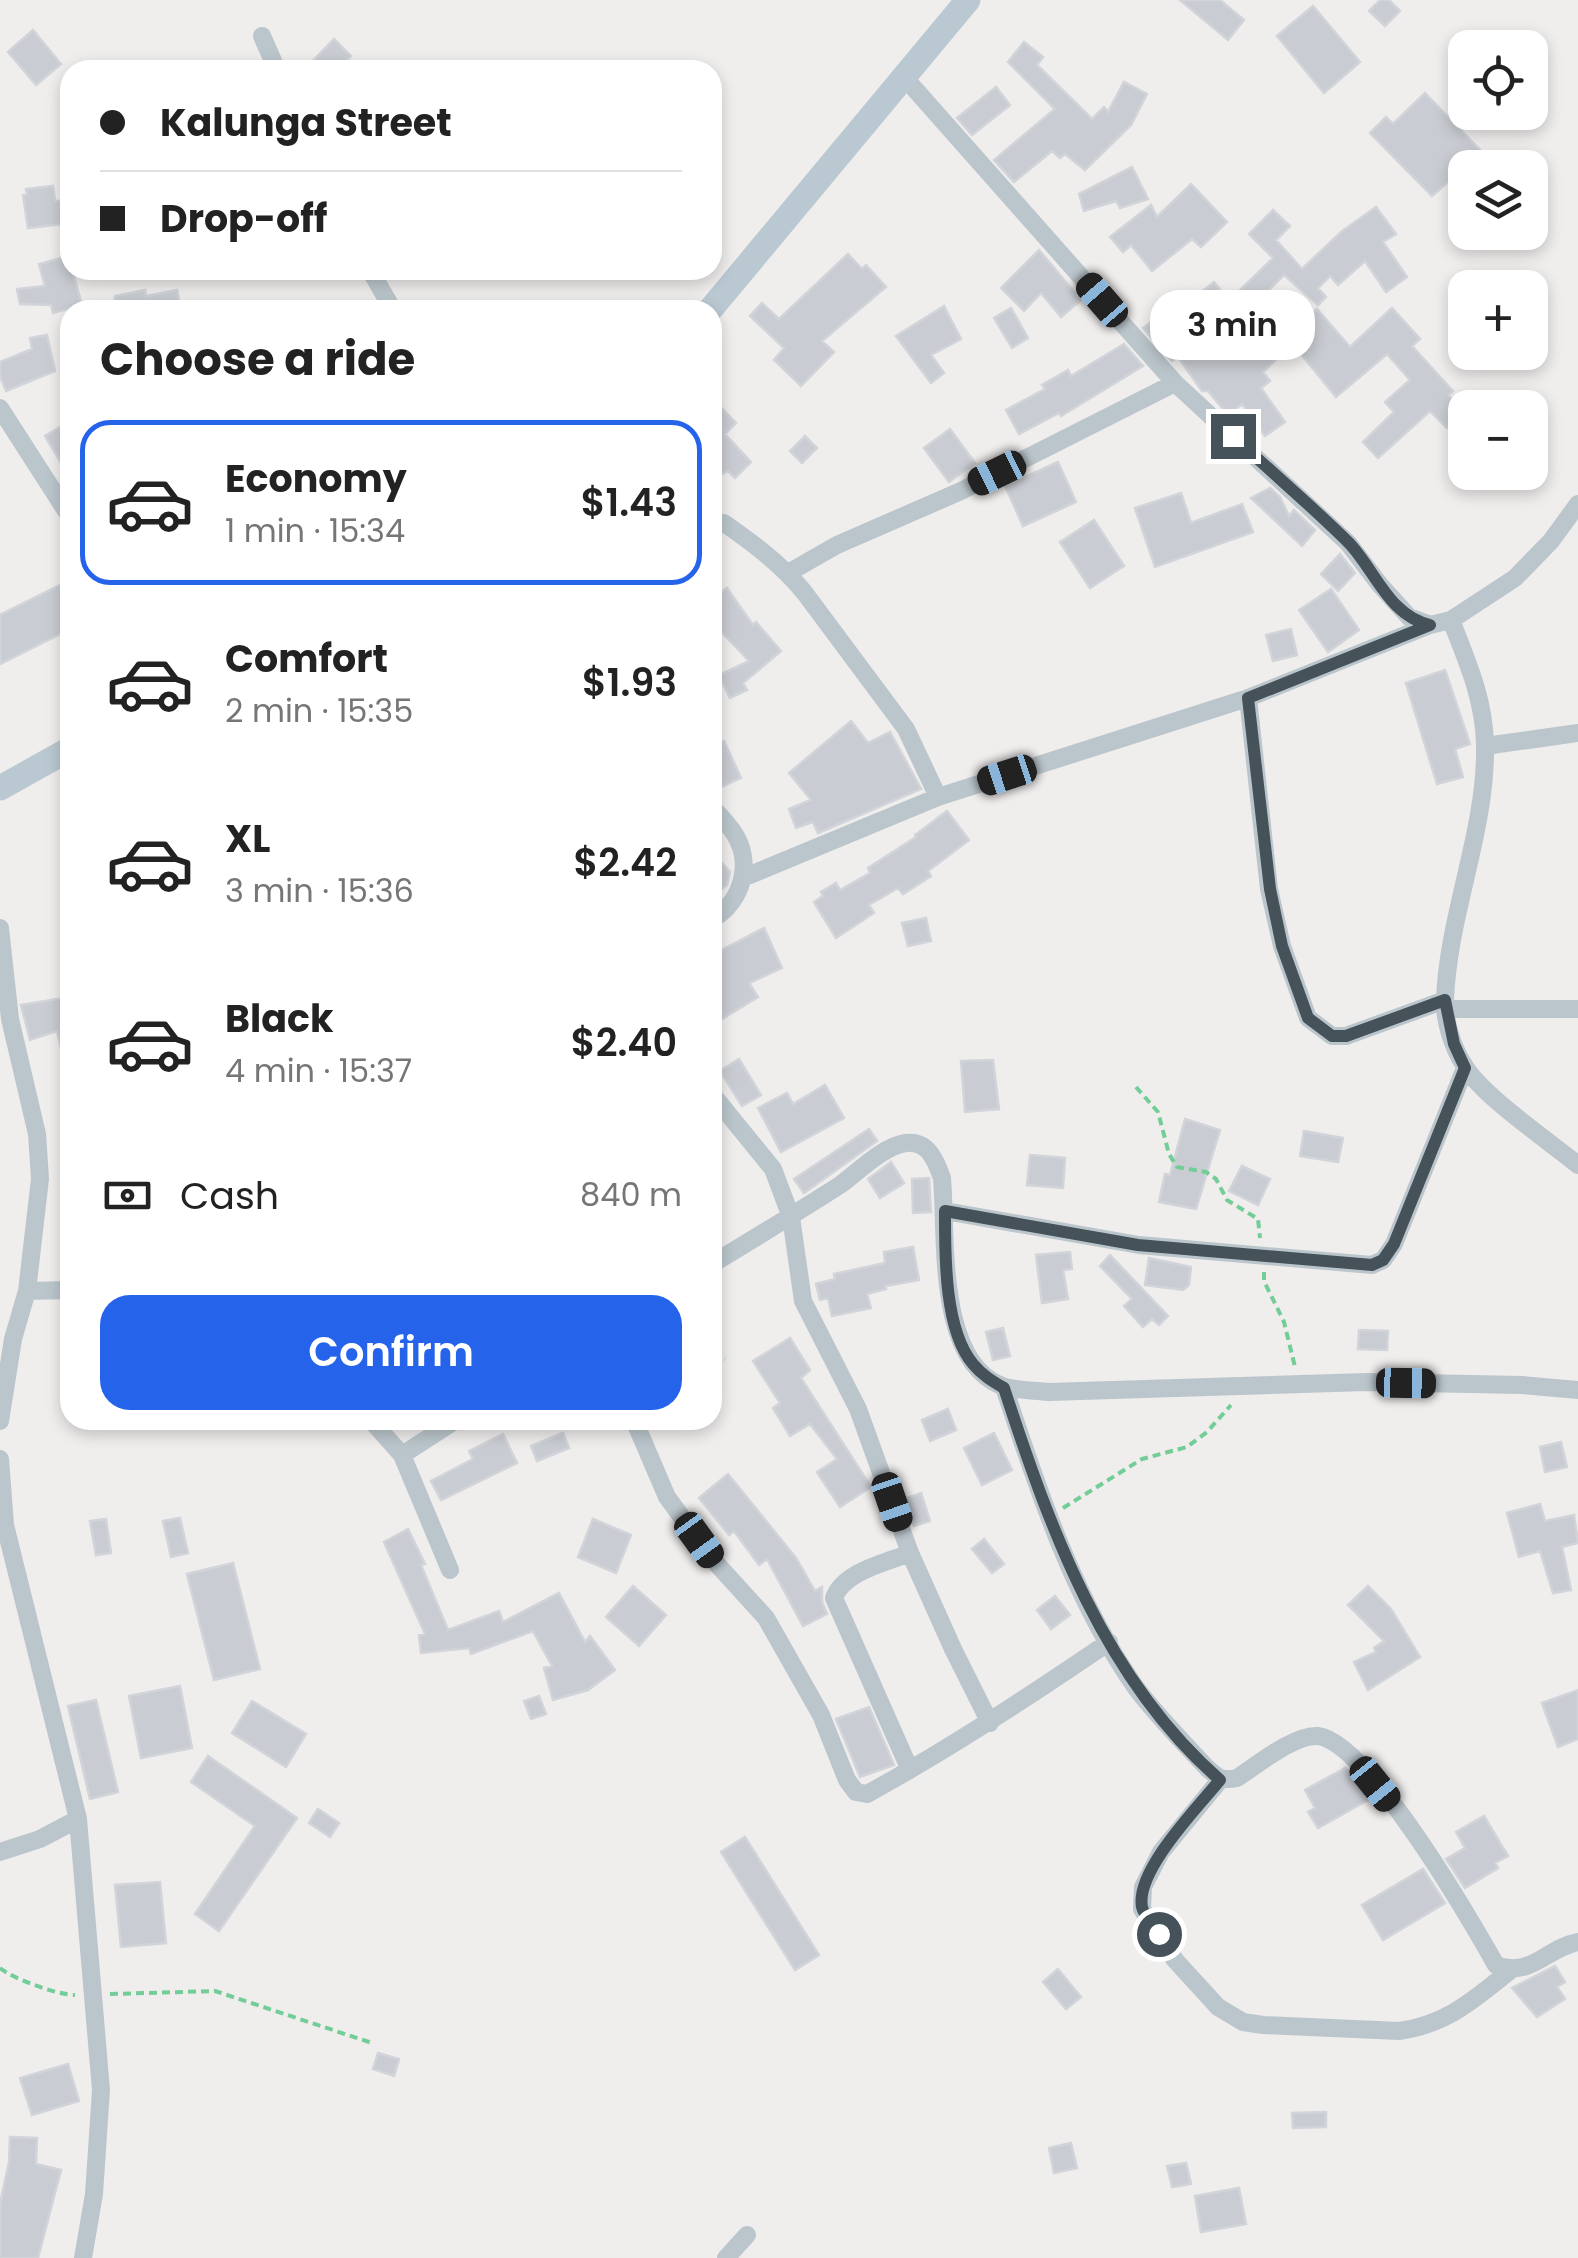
<!DOCTYPE html>
<html lang="en">
<head>
<meta charset="utf-8">
<style>
	:root { --surface:#fff; --page:#f6f6f6; --text:#222; --muted:#767676; --line:#e0e0e0; --accent:#2563eb }
	body { margin:0; font-family:Poppins,sans-serif; background:var(--page); color:var(--text); height:100vh; display:flex; flex-direction:column; font-size:38px; white-space:nowrap }
	* { box-sizing:border-box; margin:0 }
	p { font-size:32px; color:var(--muted) }
	.icon { flex:none; width:55px; height:55px; fill:none; stroke:currentColor; stroke-width:2; stroke-linecap:round; stroke-linejoin:round }
	.map { position:relative; flex:1; overflow:hidden }
	.sheet { position:absolute; left:60px; top:300px; width:662px; height:1130px; display:flex; flex-direction:column; background:var(--surface); border-radius:30px; box-shadow:0 5px 15px #0003 }
	.sheet>* { flex:none }
	.top-card { position:absolute; left:60px; top:60px; width:662px; height:220px; border-radius:30px; box-shadow:0 5px 15px #0003; display:grid; align-content:center; height:220px; padding:0 40px; background:var(--surface) }
	.fabs { position:absolute; left:1448px; top:30px; display:grid; gap:20px }
	.fabs a { display:grid; place-items:center; width:100px; height:100px; border-radius:20px; background:var(--surface); box-shadow:0 5px 15px #0003; font-size:50px }
	.end { position:absolute; width:45px; height:45px; margin:-22px; border:12px solid #45525a; background:#fff; box-shadow:0 0 0 5px #fff }
	.from { border-radius:50% }
	.bubble { position:absolute; height:70px; border-radius:30px; background:var(--surface); box-shadow:0 5px 15px #0003; font-size:32px; font-weight:600; line-height:70px; text-align:center }
	.car { position:absolute; width:30px; height:60px; margin:-30px -15px; border-radius:12px; box-shadow:0 0 8px 2px #0007; background:linear-gradient(#222 24%,#8ab4d8 0 40%,#222 0 76%,#8ab4d8 0 86%,#222 0) }
	.top-card b { display:flex; align-items:center; gap:35px; height:95px; font-size:38px }
	.top-card b+b { border-top:2px solid var(--line) }
	.top-card i { width:25px; height:25px; background:var(--text) }
	ul { padding:0; list-style:none }
	li { display:flex; align-items:center; gap:30px; height:165px; margin:0 20px 15px; padding:0 20px; border:5px solid transparent; border-radius:30px }
	li div { flex:1 }
	li b { display:block; font-size:38px }
	li em { font-style:normal; font-weight:600 }
	li.current { border-color:var(--accent) }
	li>.icon { width:90px; height:90px; stroke-width:1.5 }
	h2 { padding:0 40px; font-size:45px; line-height:120px }
	.pay { display:flex; align-items:center; gap:25px; height:110px; padding:0 40px; font-size:38px }
	.pay p { margin-inline-start:auto }
	.cta { display:flex; gap:20px; margin-top:auto; padding:20px 40px }
	.cta a { flex:1; height:115px; border-radius:30px; background:var(--accent); color:#fff; font-size:40px; font-weight:600; line-height:115px; text-align:center }
	.map>svg:first-child { display:block }
</style>
</head>
<body>
<div class="map">
<svg width="1578" height="2258" viewBox="0 0 1578 2258">
	<rect width="100%" height="100%" fill="#f0eded"/>
	<!-- building -->
	<path fill="#c9ccd2" stroke="#d1d4d9" stroke-width="2.5" d="M1180,0H1220L1244,20L1228,40Z
		M1380,0H1389L1400,11L1385,26L1369,11Z
		M1313,6L1360,62L1324,93L1277,36Z
		M33,30L61,64L36,85L8,52Z
		M334,39L351,56L337,70H304Z
		M1024,42L1043,57L1037,65L1092,119L1104,107L1108,112L1124,82L1147,94L1131,125L1085,170L1065,154L1060,158L1052,151L1014,182L994,160L1055,109L1008,62Z
		M996,87L1010,105L972,135L957,118Z
		M1425,93L1482,152L1432,196L1370,133L1386,117L1393,124Z
		M1132,167L1148,199L1120,208L1116,201L1084,211L1079,194Z
		M1191,184L1227,222L1201,247L1192,239L1152,271L1131,245L1123,252L1110,237L1151,205L1157,217Z
		M53,186L55,201H60L63,224L28,228L23,195L27,194L26,189Z
		M1376,207L1396,234L1383,242L1407,277L1386,292L1365,261L1338,285L1330,276L1318,288L1326,297L1318,305L1284,275L1246,312L1284,352L1263,372L1270,381L1261,388L1285,422L1265,436L1242,404L1228,415L1208,391H1202L1178,357L1172,361L1143,328L1172,307L1176,312L1214,282L1229,301L1273,258L1249,234L1273,210L1290,226L1276,240L1302,269L1341,232Z
		M1039,250L1081,300L1061,317L1041,293L1024,311L1001,288Z
		M848,254L862,269L866,265L886,287L822,341L834,352L801,386L774,360L784,348L750,316L762,303L779,319Z
		M68,256L82,305L53,313L51,305L20,304L17,289L45,286L39,264Z
		M145,290L146,296L177,290L180,305L153,310H113L115,296Z
		M944,306L961,339L931,355L944,373L931,383L896,336Z
		M1011,308L1028,338L1012,348L994,318Z
		M1392,308L1420,339L1412,346L1453,391L1448,395L1464,412L1447,428L1430,411L1378,458L1363,442L1394,412L1385,402L1410,380L1387,354L1336,397L1286,336L1317,309L1350,347Z
		M47,335L55,371L6,391L0,376V362L32,349L30,338Z
		M1124,344L1143,366L1061,416L1059,413L1019,434L1006,410L1045,389L1042,385L1068,370L1071,376Z
		M712,398L736,423L725,434L751,462L735,478L728,471L712,479Z
		M70,421V478L45,436Z
		M950,429L975,463L949,482L924,448Z
		M805,436L817,448L802,463L790,451Z
		M1058,462L1076,502L1023,526L1005,486Z
		M1270,488L1280,497L1289,516L1294,510L1315,530L1302,546L1251,498Z
		M1181,493L1191,523L1242,504L1253,532L1155,567L1135,508Z
		M1094,520L1124,566L1090,588L1060,542Z
		M1340,554L1355,573L1338,591L1321,574Z
		M70,580V629L0,664V615Z
		M727,588L753,625L756,622L781,651L743,683L747,690L730,698L719,675L749,661L712,622V598Z
		M1331,589L1359,630L1328,652L1299,610Z
		M1291,629L1297,655L1273,661L1266,635Z
		M1445,670L1470,744L1455,749L1463,777L1437,784L1406,683Z
		M851,721L868,743L890,732L921,789L818,833L813,822L796,828L789,809L811,800L789,773Z
		M724,741L741,778L712,791V747Z
		M947,811L969,840L928,871L931,876L903,894L898,888L869,905L874,913L836,938L814,902L823,896L821,892L836,883L840,890L870,873L868,868L916,837L915,835Z
		M712,851L730,872L727,885L712,897Z
		M926,918L931,941L908,946L902,923Z
		M764,928L782,968L749,983L758,997L712,1025V955Z
		M70,997V1061H64L57,1031L30,1040L21,1005Z
		M739,1059L761,1095L742,1106L720,1071Z
		M993,1060L999,1109L965,1112L961,1061Z
		M825,1085L844,1118L781,1152L758,1108L787,1093L793,1104Z
		M1185,1119L1220,1130L1196,1209L1159,1202L1165,1174L1170,1175Z
		M869,1129L877,1141L804,1193L794,1179Z
		M1304,1131L1343,1138L1338,1162L1300,1156Z
		M1030,1155L1065,1158L1063,1188L1027,1185Z
		M891,1162L904,1183L880,1198L868,1179Z
		M1242,1166L1270,1179L1258,1205L1229,1191Z
		M929,1178L931,1212L913,1213L912,1179Z
		M913,1247L919,1280L885,1286L886,1289L867,1294L871,1308L832,1316L828,1298L820,1300L816,1284L835,1279L834,1274L885,1263L884,1252Z
		M1070,1252L1072,1269L1063,1270L1068,1299L1042,1303L1036,1255Z
		M1110,1255L1168,1316L1159,1325L1152,1319L1143,1327L1124,1306L1132,1299L1100,1266Z
		M1149,1258L1191,1267L1189,1285L1183,1290L1145,1285Z
		M1003,1328L1010,1356L993,1360L986,1332Z
		M1359,1330L1388,1331L1387,1350L1358,1349Z
		M790,1338L810,1370L801,1378L871,1487L840,1507L817,1472L837,1459L810,1424L790,1436L773,1408L780,1403L753,1361Z
		M948,1409L956,1430L930,1441L922,1420Z
		M563,1433L569,1448L537,1461L531,1446Z
		M994,1433L1012,1470L982,1485L964,1448Z
		M503,1434L517,1463L441,1500L431,1481L473,1459L469,1451Z
		M1561,1442L1567,1467L1545,1472L1540,1447Z
		M728,1474L796,1558L815,1591L822,1587V1602L827,1614L803,1626L767,1559L759,1565L734,1531L729,1535L699,1498Z
		M921,1493L930,1521L914,1526L904,1499Z
		M1540,1504L1545,1521L1574,1515L1578,1543L1562,1547L1571,1590L1553,1593L1540,1551L1519,1557L1507,1513Z
		M180,1518L188,1553L171,1557L163,1521Z
		M106,1519L111,1553L96,1555L90,1521Z
		M593,1519L631,1535L616,1573L578,1557Z
		M408,1529L425,1564L421,1565L448,1630L499,1611L503,1622L559,1593L585,1642L590,1636L615,1670L588,1690L553,1700L544,1668L552,1666L533,1631L471,1654L469,1648L421,1653L419,1635L425,1634L384,1542Z
		M984,1539L1004,1564L992,1573L972,1549Z
		M233,1563L260,1669L214,1680L187,1574Z
		M633,1586L666,1615L639,1646L606,1617Z
		M1368,1586L1391,1609L1420,1657L1368,1690L1354,1662L1376,1652L1374,1648L1384,1641L1348,1605Z
		M1055,1596L1070,1615L1051,1629L1037,1610Z
		M180,1686L192,1748L141,1758L129,1696Z
		M1578,1690V1739L1558,1747L1542,1703Z
		M539,1696L546,1714L531,1719L524,1701Z
		M96,1700L118,1792L90,1799L68,1706Z
		M252,1701L306,1734L286,1767L232,1733Z
		M869,1707L894,1765L860,1777L836,1719Z
		M208,1756L297,1818L219,1931L195,1914L255,1826L191,1782Z
		M1345,1768L1357,1780L1368,1800L1318,1828L1308,1812L1315,1808L1305,1790Z
		M318,1809L339,1823L330,1837L309,1823Z
		M1484,1816L1508,1856L1495,1863L1498,1868L1465,1888L1446,1859L1465,1848L1456,1832Z
		M745,1837L819,1955L795,1970L721,1852Z
		M1423,1869L1445,1903L1383,1940L1362,1905Z
		M160,1882L166,1943L121,1947L115,1885Z
		M1555,1966L1565,1982L1557,1987L1565,1999L1537,2017L1512,1988Z
		M1058,1969L1081,1997L1066,2009L1043,1982Z
		M378,2053L399,2059L394,2076L373,2069Z
		M68,2064L79,2101L32,2115L20,2078Z
		M1326,2112V2127L1293,2128L1292,2113Z
		M10,2137L37,2138L36,2164L61,2170L38,2258H0V2204L9,2162Z
		M1071,2143L1077,2168L1054,2173L1049,2148Z
		M1186,2163L1191,2184L1172,2187L1167,2166Z
		M1239,2188L1246,2224L1201,2232L1195,2196Z"/>
	<g fill="none" stroke-linecap="round" stroke-linejoin="round">
		<!-- path -->
		<path stroke="#72cd97" stroke-width="4" stroke-dasharray="8 5" stroke-linecap="butt" d="M1136,1087L1158,1112L1169,1154L1177,1167L1206,1172L1216,1179L1227,1200L1258,1219L1260,1238
			M1264,1272V1281L1284,1322L1295,1367
			M712,1356L725,1359
			M1063,1508L1142,1459L1187,1447L1207,1432L1231,1405
			M0,1968C13,1979 58,1995 75,1995
			M110,1994L215,1991L372,2043"/>
		<!-- street -->
		<path stroke="#bbc6cc" stroke-width="18" d="M262,36L277,70
			M905,78L1175,383L1348,543L1380,585L1409,617L1430,625L1451,620L1515,578L1551,541L1578,504
			M370,270L393,310
			M0,408L70,517
			M724,523C754,544 781,564 804,592L906,729L938,797
			M788,573L837,545L961,491L1175,383
			M1451,620C1467,661 1484,699 1485,744C1487,830 1448,914 1445,1000C1444,1021 1453,1048 1464,1065C1481,1095 1549,1141 1578,1165
			M1248,698L1269,889L1282,946L1308,1018L1332,1036H1346L1445,1000
			M1485,746L1578,733
			M712,807C719,815 728,824 734,833C753,862 743,902 712,919
			M744,868L750,875L938,797L1248,698L1430,625
			M0,928L10,1019L37,1134L40,1179L27,1291L13,1339L0,1421
			M1446,1009H1578
			M712,1094L773,1169L791,1217L803,1301L858,1409L910,1553L953,1649L990,1723
			M945,1211L1139,1245L1372,1265L1383,1260L1394,1244L1465,1068
			M712,1264C755,1238 798,1212 840,1185C858,1172 883,1146 906,1143C928,1140 936,1161 942,1178C947,1236 936,1361 1002,1386C1016,1391 1034,1390 1049,1392L1367,1382L1522,1385L1578,1390
			M27,1291L70,1290
			M1004,1387C1038,1490 1073,1598 1136,1688C1157,1716 1183,1742 1207,1768C1218,1778 1222,1781 1237,1778C1257,1765 1295,1734 1318,1736C1368,1742 1470,1919 1496,1965C1532,1978 1546,1948 1578,1942
			M371,1420L402,1455L450,1570
			M634,1420L667,1497L715,1562L766,1618L821,1715L847,1780L856,1792L867,1794C951,1748 1030,1696 1109,1642
			M402,1455L456,1420
			M0,1459L5,1525L78,1819L101,2090L94,2194L83,2258
			M910,1553C886,1563 844,1571 834,1598L910,1770
			M1220,1780L1161,1852L1143,1887L1142,1909L1175,1960L1218,2007L1243,2022L1263,2025L1399,2031C1448,2024 1473,2000 1511,1970
			M0,1852L40,1839L78,1819
			M726,2258L747,2235"/>
		<!-- secondary -->
		<path stroke="#bac8d1" stroke-width="25" d="M710,310L968,0
			M0,788L70,749"/>
	</g>
	<g fill="none" stroke-linecap="round" stroke-linejoin="round">
		<!-- route -->
		<path stroke="#45525a" stroke-width="12" d="M1159,1934C1154,1926 1144,1916 1142,1907C1135,1871 1198,1807 1220,1780C1104,1679 1050,1529 1004,1388C992,1381 982,1375 973,1364C944,1330 945,1254 945,1211L1138,1245L1372,1265L1383,1260L1394,1244L1465,1068L1454,1044L1445,1000L1346,1036H1332L1308,1018L1282,946L1270,889L1248,698L1430,625C1389,616 1375,570 1349,543C1312,506 1271,472 1233,436"/>
	</g>
</svg>
<div class="fabs">
<a><svg class="icon" aria-label="locate" viewBox="0 0 24 24"><circle cx="12" cy="12" r="6"/><path d="M12 2v4M12 18v4M2 12h4M18 12h4"/></svg></a>
<a><svg class="icon" aria-label="layers" viewBox="0 0 24 24"><path d="M12 4l9 5-9 5-9-5zM3 14l9 5 9-5"/></svg></a>
<a>+</a>
<a>−</a>
</div>
<i class="end from" style="left:1159px;top:1934px"></i>
<i class="end" style="left:1233px;top:436px"></i>
<div class="bubble" style="left:1150px;top:290px;width:165px">3 min</div>
<i class="car" style="left:1102px;top:300px;rotate:319deg"></i>
<i class="car" style="left:997px;top:473px;rotate:244deg"></i>
<i class="car" style="left:1007px;top:775px;rotate:252deg"></i>
<i class="car" style="left:1406px;top:1383px;rotate:91deg"></i>
<i class="car" style="left:892px;top:1502px;rotate:161deg"></i>
<i class="car" style="left:699px;top:1540px;rotate:144deg"></i>
<i class="car" style="left:1375px;top:1784px;rotate:141deg"></i>
<div class="top-card">
<b><i class="from"></i>Kalunga Street</b>
<b><i></i>Drop-off</b>
</div>
<section class="sheet">
<h2>Choose a ride</h2>
<ul>
<li class="current"><svg class="icon" aria-label="car" viewBox="0 0 24 24"><path d="M5 17H2v-5l4-1 3-4h7l3 4 3 1v5h-3M9 17h6M6 11h13"/><circle cx="7" cy="17" r="2"/><circle cx="17" cy="17" r="2"/></svg><div><b>Economy</b><p>1 min · 15:34</p></div><em>$1.43</em></li>
<li><svg class="icon" aria-label="car" viewBox="0 0 24 24"><path d="M5 17H2v-5l4-1 3-4h7l3 4 3 1v5h-3M9 17h6M6 11h13"/><circle cx="7" cy="17" r="2"/><circle cx="17" cy="17" r="2"/></svg><div><b>Comfort</b><p>2 min · 15:35</p></div><em>$1.93</em></li>
<li><svg class="icon" aria-label="car" viewBox="0 0 24 24"><path d="M5 17H2v-5l4-1 3-4h7l3 4 3 1v5h-3M9 17h6M6 11h13"/><circle cx="7" cy="17" r="2"/><circle cx="17" cy="17" r="2"/></svg><div><b>XL</b><p>3 min · 15:36</p></div><em>$2.42</em></li>
<li><svg class="icon" aria-label="car" viewBox="0 0 24 24"><path d="M5 17H2v-5l4-1 3-4h7l3 4 3 1v5h-3M9 17h6M6 11h13"/><circle cx="7" cy="17" r="2"/><circle cx="17" cy="17" r="2"/></svg><div><b>Black</b><p>4 min · 15:37</p></div><em>$2.40</em></li>
</ul>
<div class="pay"><svg class="icon" aria-label="cash" viewBox="0 0 24 24"><path d="M3 7h18v10H3z"/><circle cx="12" cy="12" r="2"/></svg>Cash<p>840 m</p></div>
<div class="cta"><a>Confirm</a></div>
</section>
</div>
</body>
</html>
